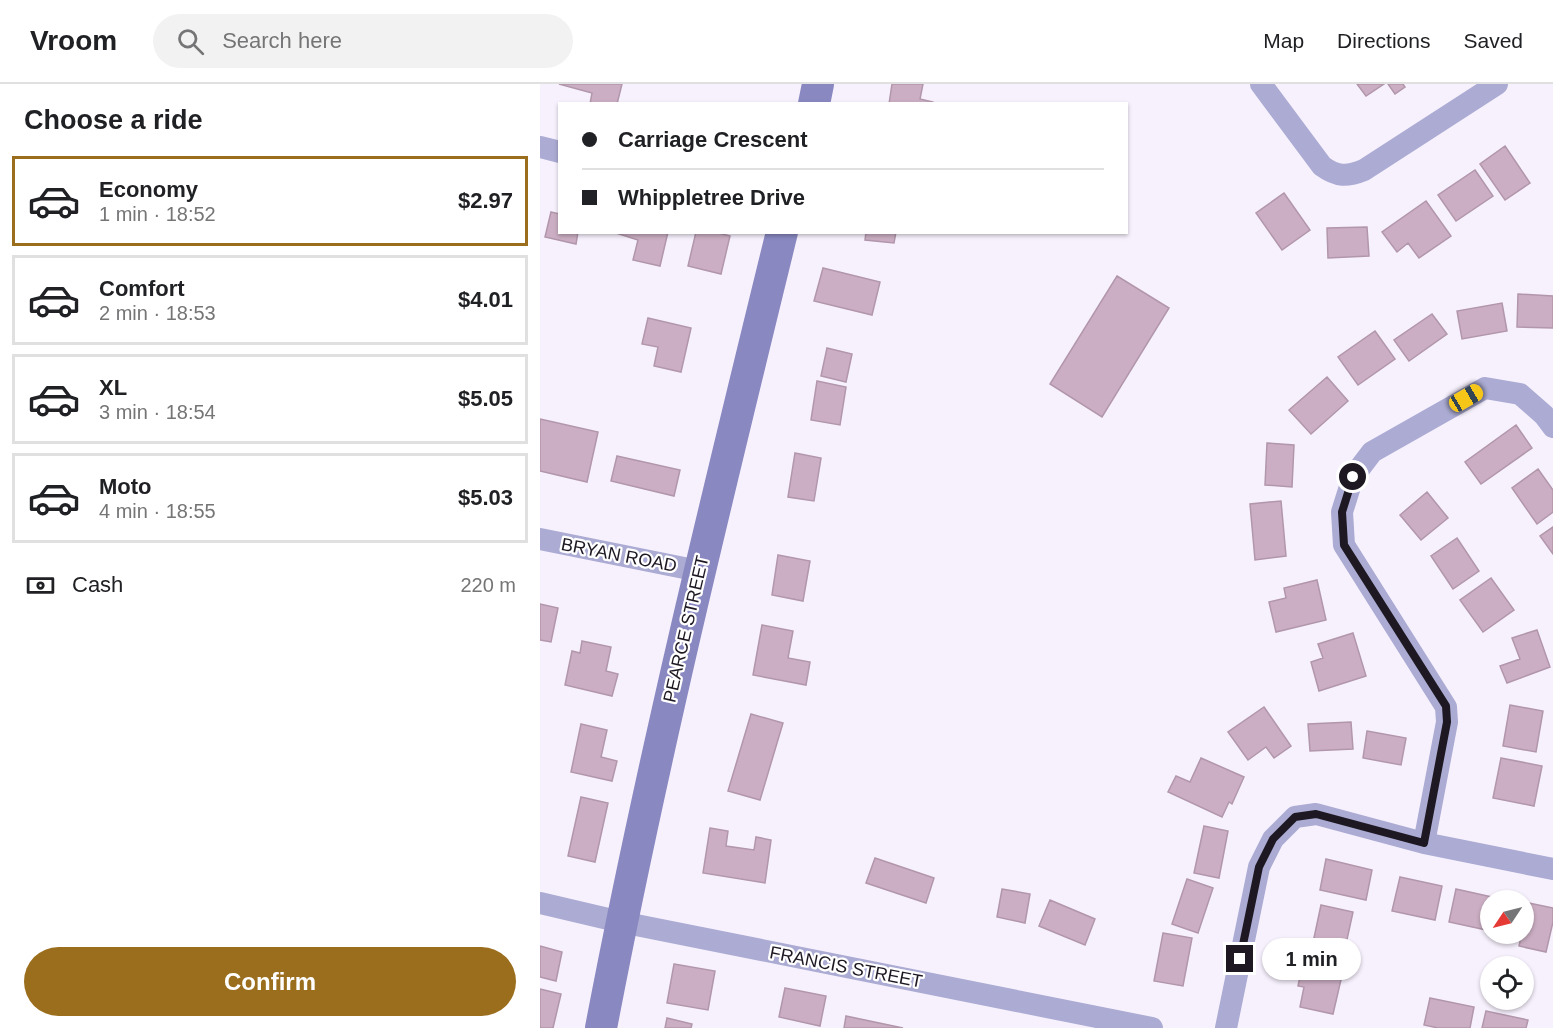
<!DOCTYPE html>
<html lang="en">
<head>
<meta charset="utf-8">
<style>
	:root { --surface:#fff; --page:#f2f2f2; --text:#202124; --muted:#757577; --line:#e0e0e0; --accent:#9b6e1e }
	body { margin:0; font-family:Helvetica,sans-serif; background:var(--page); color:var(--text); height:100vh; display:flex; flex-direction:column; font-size:22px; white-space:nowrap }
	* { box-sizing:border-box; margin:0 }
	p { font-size:20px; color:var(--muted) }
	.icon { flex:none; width:33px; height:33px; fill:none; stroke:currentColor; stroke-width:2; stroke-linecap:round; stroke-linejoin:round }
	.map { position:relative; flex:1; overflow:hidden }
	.side { display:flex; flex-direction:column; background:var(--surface); width:540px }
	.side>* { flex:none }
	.hud { position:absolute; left:18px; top:18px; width:570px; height:132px; border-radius:0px; box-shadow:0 2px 4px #0004; display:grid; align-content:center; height:132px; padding:0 24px; background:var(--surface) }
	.needle { width:39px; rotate:235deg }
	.controls { position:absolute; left:940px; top:806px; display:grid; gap:12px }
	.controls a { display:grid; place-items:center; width:54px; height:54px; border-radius:50%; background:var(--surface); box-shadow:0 2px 4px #0004; font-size:30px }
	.end { position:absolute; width:27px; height:27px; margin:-14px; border:8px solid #1e1822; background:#fff; box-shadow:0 0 0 3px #fff }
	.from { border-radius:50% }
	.bubble { position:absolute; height:42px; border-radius:21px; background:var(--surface); box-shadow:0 2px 4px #0004; font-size:20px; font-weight:700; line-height:42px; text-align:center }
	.car { position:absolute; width:18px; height:36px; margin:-18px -9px; border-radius:8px; box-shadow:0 0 4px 2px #0007; background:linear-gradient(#f5c518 24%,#345 0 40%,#f5c518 0 76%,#345 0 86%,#f5c518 0) }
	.hud b { display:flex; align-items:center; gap:21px; height:57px; font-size:22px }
	.hud b+b { border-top:2px solid var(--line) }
	.hud i { width:15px; height:15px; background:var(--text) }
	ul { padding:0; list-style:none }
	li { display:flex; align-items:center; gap:18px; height:90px; margin:0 12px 9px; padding:0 12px; border:3px solid var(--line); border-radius:0px }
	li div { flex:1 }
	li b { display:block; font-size:22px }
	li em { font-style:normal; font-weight:700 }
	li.current { border-color:var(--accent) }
	li>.icon { width:54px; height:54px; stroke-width:1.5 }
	h2 { padding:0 24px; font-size:27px; line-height:72px }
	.pay { display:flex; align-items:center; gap:15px; height:66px; padding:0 24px; font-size:22px }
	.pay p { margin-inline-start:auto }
	.cta { display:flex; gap:12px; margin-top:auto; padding:12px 24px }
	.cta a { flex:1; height:69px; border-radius:36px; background:var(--accent); color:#fff; font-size:24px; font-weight:700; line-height:69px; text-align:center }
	header { display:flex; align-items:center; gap:36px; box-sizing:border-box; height:84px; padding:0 30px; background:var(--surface); border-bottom:2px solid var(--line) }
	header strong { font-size:28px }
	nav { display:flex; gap:33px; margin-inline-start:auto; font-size:21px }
	.search { width:420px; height:54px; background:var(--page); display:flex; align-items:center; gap:15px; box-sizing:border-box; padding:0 21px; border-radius:33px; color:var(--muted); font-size:22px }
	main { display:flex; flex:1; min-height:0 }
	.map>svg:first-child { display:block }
</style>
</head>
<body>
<header>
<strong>Vroom</strong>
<div class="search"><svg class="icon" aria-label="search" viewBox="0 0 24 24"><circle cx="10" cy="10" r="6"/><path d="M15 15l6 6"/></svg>Search here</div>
<nav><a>Map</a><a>Directions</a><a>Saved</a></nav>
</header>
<main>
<section class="side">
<h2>Choose a ride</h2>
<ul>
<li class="current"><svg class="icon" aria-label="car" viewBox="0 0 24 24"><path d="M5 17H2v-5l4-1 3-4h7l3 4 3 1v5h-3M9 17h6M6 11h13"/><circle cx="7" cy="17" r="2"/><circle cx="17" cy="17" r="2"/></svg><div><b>Economy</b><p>1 min · 18:52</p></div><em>$2.97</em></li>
<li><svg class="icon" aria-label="car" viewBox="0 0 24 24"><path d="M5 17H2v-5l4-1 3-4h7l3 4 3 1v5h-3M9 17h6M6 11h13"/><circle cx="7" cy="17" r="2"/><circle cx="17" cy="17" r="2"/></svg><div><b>Comfort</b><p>2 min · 18:53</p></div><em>$4.01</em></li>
<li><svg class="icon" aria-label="car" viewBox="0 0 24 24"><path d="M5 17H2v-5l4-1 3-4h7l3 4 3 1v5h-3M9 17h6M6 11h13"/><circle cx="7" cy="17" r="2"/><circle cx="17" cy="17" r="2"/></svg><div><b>XL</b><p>3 min · 18:54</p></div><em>$5.05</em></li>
<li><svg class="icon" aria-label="car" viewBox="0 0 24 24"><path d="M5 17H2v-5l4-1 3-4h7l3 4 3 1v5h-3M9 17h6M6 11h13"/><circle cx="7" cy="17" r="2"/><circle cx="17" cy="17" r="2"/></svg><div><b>Moto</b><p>4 min · 18:55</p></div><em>$5.03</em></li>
</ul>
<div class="pay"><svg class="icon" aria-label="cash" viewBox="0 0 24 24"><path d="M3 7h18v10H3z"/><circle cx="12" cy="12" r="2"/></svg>Cash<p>220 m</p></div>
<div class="cta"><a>Confirm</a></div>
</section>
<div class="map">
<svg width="1013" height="944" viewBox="0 0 1013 944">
	<rect width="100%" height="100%" fill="#f7f1fd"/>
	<!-- building -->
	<path fill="#cbaec3" stroke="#b296ab" stroke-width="1.5" d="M19,0H82L77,20H50L52,9Z
		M352,0H383L380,15L393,18V20H349Z
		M817,0H844L826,12Z
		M848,0H863L865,3L855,10Z
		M965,62L990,99L965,116L940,80Z
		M935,86L953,112L916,137L898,111Z
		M744,109L770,146L742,166L716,129Z
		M886,117L911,152L879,174L868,159L857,168L842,148Z
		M11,128L20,130V148H38L36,160L5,153Z
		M827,143L829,172L788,174L787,144Z
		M73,148H128L120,182L93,176L98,156Z
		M156,148H175L190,152L181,190L148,182Z
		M326,148H356L354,159L325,156Z
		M283,184L340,198L332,231L274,217Z
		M577,192L629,224L562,333L510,300Z
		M978,210L1013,212V244L977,243Z
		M962,219L967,247L922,255L917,227Z
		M892,230L907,250L869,277L854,256Z
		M108,234L151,244L141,288L114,282L118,263L102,260Z
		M835,247L855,275L818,301L798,273Z
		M287,264L312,270L306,298L281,292Z
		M787,293L808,317L771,350L749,326Z
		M277,297L306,303L300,341L271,336Z
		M0,335L58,348L47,398L0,387Z
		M976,341L992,364L941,400L925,378Z
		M727,359L754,361L752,403L725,401Z
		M255,369L281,374L274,417L248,413Z
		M77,372L140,386L134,412L71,397Z
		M998,385L1013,406V428L997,440L972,404Z
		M887,408L908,434L881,456L860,431Z
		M741,417L746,472L715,476L710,420Z
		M1013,443V470L1000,452Z
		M917,454L939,487L913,505L891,472Z
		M238,471L270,477L263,517L232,511Z
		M951,494L974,526L943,548L920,516Z
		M777,496L786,536L736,548L729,518L746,514L744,504Z
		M0,520L18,524L11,558L0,556Z
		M222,541L253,547L248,574L270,578L266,601L213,591Z
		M997,546L1010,583L967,599L960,582L980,575L972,554Z
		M813,549L826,592L779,607L771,578L783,574L778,560Z
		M42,557L71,563L66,587L78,590L72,612L25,601L32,567L40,569Z
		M970,621L1003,627L996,668L963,662Z
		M724,623L751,662L734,674L726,663L708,676L688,648Z
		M211,630L243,639L220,716L188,707Z
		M811,638L813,665L770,667L768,640Z
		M41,640L67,646L61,673L77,677L72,697L31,688Z
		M827,647L866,654L861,681L823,674Z
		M661,674L704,693L692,720L689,718L682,733L628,708L636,692L650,698Z
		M961,674L1002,682L994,722L953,714Z
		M41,713L68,719L55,778L28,772Z
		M664,742L688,747L679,794L654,789Z
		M170,744L188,747L186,762L214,766L216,753L231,756L225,799L163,789Z
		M335,774L394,794L386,819L326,799Z
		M786,775L832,786L826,816L780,806Z
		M860,793L902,802L895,836L852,827Z
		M647,795L673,804L658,849L632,840Z
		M462,805L490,810L485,839L457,833Z
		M916,805L961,815L951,816V847L909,838Z
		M510,816L555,835L545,861L499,842Z
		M984,818L1013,824V838L1006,868L979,862L982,849H984Z
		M781,821L813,828L803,874L771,868Z
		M623,849L652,854L643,902L614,897Z
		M0,862L22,868L16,897L0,893Z
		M763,879L803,887L793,930L760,923L764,903L758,902Z
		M134,880L175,887L168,926L127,919Z
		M245,904L286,912L280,942L239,933Z
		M0,905L21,910L13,944H0Z
		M890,914L934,923L930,944H898L884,941Z
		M946,927L988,936L986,944H942Z
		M306,932L363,944H304Z
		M127,934L152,940L151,944H125Z"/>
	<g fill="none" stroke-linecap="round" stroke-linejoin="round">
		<!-- street -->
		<path stroke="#ababd3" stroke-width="22" d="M721,0L782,82C797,93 807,93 824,86L957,0
			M0,63L20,68
			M0,455L159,487
			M884,759L907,638L906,623L804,461L802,428L813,393L832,368L945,304L980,310L1004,331L1013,343
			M0,819L81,838L612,944
			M686,944L719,783L733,755L755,733L776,730L884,759L1013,785"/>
		<!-- secondary -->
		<path stroke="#8988c1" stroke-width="32" d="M274,20L278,0
			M61,944C112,677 177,413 242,148"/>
	</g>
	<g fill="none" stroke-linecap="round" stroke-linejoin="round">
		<!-- route -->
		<path stroke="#1e1822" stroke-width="8" d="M700,875L719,783L733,755L755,733L776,730L884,759L907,638L906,622L804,461L802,428L813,393"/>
	</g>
	<g text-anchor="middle" stroke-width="4.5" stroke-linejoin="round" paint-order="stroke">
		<!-- street labels -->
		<g font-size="18" fill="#1e1822" stroke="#fff">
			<text transform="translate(79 471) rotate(11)" y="6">BRYAN ROAD</text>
			<text transform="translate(146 545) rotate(-77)" y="6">PEARCE STREET</text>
			<text transform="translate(306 883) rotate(11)" y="6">FRANCIS STREET</text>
		</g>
	</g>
</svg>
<div class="controls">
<a><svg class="needle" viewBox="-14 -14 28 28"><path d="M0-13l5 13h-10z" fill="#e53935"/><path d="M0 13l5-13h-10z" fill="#757577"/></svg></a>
<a><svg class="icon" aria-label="locate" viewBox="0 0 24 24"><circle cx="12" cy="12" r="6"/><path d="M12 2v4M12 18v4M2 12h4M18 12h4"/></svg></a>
</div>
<i class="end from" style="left:813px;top:393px"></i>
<i class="end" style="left:700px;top:875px"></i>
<div class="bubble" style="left:722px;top:854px;width:99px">1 min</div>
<i class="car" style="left:926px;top:314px;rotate:60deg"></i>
<div class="hud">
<b><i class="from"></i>Carriage Crescent</b>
<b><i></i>Whippletree Drive</b>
</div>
</div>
</main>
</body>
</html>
